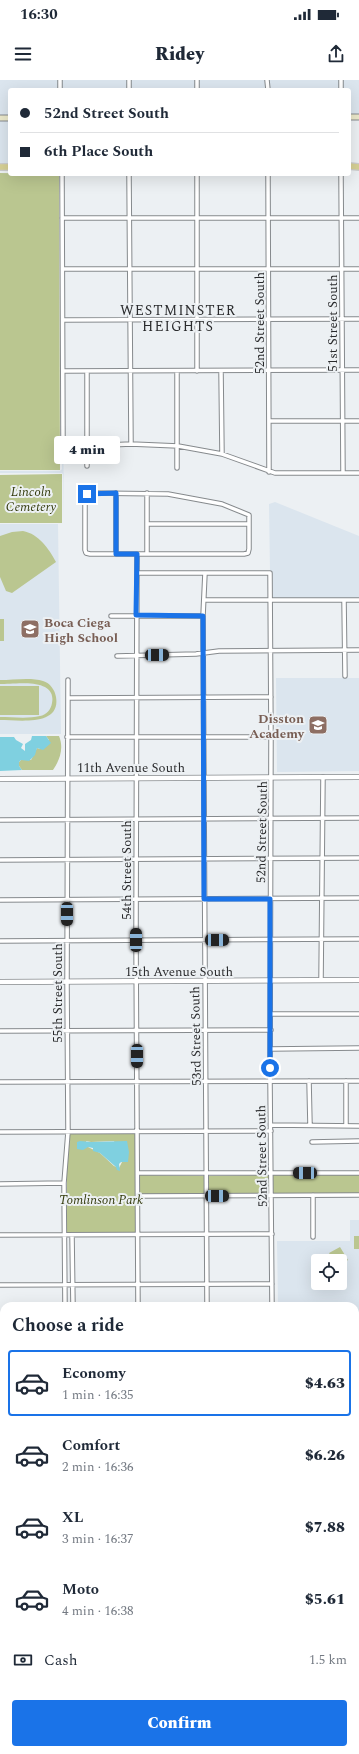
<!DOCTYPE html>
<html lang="en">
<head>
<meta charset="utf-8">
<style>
	:root { --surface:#fff; --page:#f2f2f3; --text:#1f2937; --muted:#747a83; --line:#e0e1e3; --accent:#1a73e8 }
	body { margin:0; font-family:Spectral,serif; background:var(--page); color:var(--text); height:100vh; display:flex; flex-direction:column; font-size:15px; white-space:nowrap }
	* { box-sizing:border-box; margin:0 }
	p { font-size:13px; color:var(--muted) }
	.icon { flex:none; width:22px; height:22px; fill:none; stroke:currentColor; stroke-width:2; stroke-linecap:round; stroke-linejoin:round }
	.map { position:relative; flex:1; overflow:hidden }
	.side { position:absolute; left:0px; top:1222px; width:359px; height:452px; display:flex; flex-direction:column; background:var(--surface); border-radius:12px 12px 0 0; box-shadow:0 4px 16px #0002 }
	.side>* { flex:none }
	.guide { position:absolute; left:8px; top:8px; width:343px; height:88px; border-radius:4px; box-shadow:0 4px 16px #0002; display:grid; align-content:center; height:88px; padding:0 12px; background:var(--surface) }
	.buttons { position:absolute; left:311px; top:1174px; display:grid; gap:8px }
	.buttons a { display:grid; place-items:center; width:36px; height:36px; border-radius:4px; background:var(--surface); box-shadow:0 4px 16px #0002; font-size:20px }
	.end { position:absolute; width:18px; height:18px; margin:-9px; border:5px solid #1a73e8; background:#fff; box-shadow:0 0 0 2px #fff }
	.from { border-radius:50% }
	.bubble { position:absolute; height:28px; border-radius:4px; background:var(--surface); box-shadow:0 4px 16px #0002; font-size:13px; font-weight:800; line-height:28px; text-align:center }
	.car { position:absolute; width:12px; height:24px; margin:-12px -6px; border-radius:5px; box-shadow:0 0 3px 1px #0007; background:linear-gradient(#222 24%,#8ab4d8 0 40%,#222 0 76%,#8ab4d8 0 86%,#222 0) }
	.guide b { display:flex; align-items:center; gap:14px; height:38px; font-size:15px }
	.guide b+b { border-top:1px solid var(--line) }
	.guide i { width:10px; height:10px; background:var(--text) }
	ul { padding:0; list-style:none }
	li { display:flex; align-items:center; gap:12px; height:66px; margin:0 8px 6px; padding:0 4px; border:2px solid transparent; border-radius:4px }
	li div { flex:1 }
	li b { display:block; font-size:15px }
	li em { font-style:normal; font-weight:800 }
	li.selected { border-color:var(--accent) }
	li>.icon { width:36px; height:36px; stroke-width:1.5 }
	h2 { padding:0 12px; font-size:18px; line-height:48px }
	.pay { display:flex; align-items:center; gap:10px; height:44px; padding:0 12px; font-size:15px }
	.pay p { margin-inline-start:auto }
	.action { display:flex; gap:8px; margin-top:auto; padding:8px 12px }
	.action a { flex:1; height:46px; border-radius:4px; background:var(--accent); color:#fff; font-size:16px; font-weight:800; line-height:46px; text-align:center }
	.status { display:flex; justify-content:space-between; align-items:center; height:28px; padding:0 20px; background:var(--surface); direction:ltr }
	.status svg { height:11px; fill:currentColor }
	header { display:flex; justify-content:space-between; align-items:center; height:52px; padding:0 12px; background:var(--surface); font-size:18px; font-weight:800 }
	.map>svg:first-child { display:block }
</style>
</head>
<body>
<div class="status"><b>16:30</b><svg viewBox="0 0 49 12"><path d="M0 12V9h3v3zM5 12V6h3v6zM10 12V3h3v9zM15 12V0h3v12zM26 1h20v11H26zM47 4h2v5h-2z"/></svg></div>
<header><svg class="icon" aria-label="menu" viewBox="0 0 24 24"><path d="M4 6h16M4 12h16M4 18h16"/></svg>Ridey<svg class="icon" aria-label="share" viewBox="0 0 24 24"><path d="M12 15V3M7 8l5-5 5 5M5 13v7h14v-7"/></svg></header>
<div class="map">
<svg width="359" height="1674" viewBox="0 0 359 1674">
	<rect width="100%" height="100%" fill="#ecf0f3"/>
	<!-- built -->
	<path fill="#dbe5ee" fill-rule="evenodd" d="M0,0H59V10H10V36H0Z
		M62,0H127V10H62Z
		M131,0H195V10H131Z
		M198,0H266V10H198Z
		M269,0H339V10H269Z
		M343,0H359V35H349V10H343Z
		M0,40H10V85H0Z
		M63,322L64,440L63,394L62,393H0V391H60L62,389V369H63Z
		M275,422L359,456V518H273L272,491H270L269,424Z
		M0,444H58L61,654H0Z
		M276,598H359V691L277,692Z
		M350,1140H359V1282H355V1226H278L277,1161H350ZM318,1181H340V1203H318Z
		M1,1284H4V1307H1Z
		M355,1284H359V1306H355Z
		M355,1310H359V1329H355Z
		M74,1670H110V1674H74Z"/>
	<!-- green -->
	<path fill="#bac690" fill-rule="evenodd" d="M0,93L59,94L60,390H0Z
		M62,394V443H0V395Z
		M23,451C39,454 49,469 56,482L12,513L6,511L0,497V456L12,452Z
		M0,539H4V561H0Z
		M0,600C13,600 31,597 43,601C50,603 55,610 56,617C61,647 18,640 0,640V637C12,637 28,639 40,636C46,635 51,630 52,623C57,597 15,604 0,604Z
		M0,606H39V635H0Z
		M46,656H59C64,668 60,680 53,690H22L19,686V682L21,680H31L37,668L40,669L49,660Z
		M70,1054H135L136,1152L67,1153V1086ZM86,1061L91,1062L114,1061L122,1082L119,1088L114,1086L100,1073L88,1067Z
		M139,1095L204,1096V1114H139Z
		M270,1095V1113L207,1114V1096Z
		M273,1095H359V1113H273Z
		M354,1156H359V1169H354Z
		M340,1167L348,1180L340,1185V1181H334L329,1173Z"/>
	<!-- water -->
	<path fill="#7fd0e0" d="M32,656H46L51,663L43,670L37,668L35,675L29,681L21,680L19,682V686L22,690L0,691V657H14L16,660L23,664L21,668L25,671V664L31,660Z
		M80,1061L91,1062L127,1061L129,1072L128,1082H121L119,1084L120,1091L117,1090L116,1087L100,1073L93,1071V1068L88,1067L83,1070L77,1069V1062Z"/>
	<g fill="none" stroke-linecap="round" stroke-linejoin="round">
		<!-- minor casing -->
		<g stroke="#868a8d" stroke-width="5.5">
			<path id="minor" d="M60,0V10
				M129,0V10
				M197,0V10
				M267,0L268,10
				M341,10V0
				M62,94L63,361
				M129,94L131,364
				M197,94V291
				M268,94L269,392
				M341,94L343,393
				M62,138H359
				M63,189H359
				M63,240L359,239
				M63,291L359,290
				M221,291L222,374
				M270,341H359
				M87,366L131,364L178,366L222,374L275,393H359
				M87,386V291
				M177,388V291
				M90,413L168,414L222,424L249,435V469L248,473L244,474H90L86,473L85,470V416Z
				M116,413V474
				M147,413V474
				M147,444H249
				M137,474L136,860L138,1226
				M137,493H270L271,657L270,1001L272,1226
				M205,493L203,536L207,1226
				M204,520H359
				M344,520L345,596
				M111,536H203
				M117,576L196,574L219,571L359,570
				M68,618L271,617
				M67,657H271
				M0,740L359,738
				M0,780L359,778
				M0,820L359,818
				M0,861L359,859
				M321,900L323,697
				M271,934H359
				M0,951L271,950
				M270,969L359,968
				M309,1001L310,1045
				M346,1001V1045
				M0,1002L359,1001
				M271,1045L359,1046
				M0,1052L271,1051
				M312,1062L359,1061
				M138,1093H359
				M0,1104L64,1103
				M138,1116L359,1115
				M0,1155L272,1154
				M72,1155L73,1226
				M313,1157V1115
				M0,1205L272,1204
				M65,1226L64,1103L68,1052L67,902L68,600
				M0,1257H4
				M355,1371H359
				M0,1377H4
				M355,1399H359
				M0,1445H4
				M355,1447H359
				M0,1471L1,1649
				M355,1512H359
				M355,1580H359
				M27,1670V1674
				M138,1670V1674
				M207,1670V1674
				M273,1674V1670
				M355,1674L356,1648"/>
		</g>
		<!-- tertiary casing -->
		<g stroke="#868a8d" stroke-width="6">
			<path id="tertiary" d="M0,699L359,697
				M0,902L359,900
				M355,1648H359
				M0,1649H4
				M72,1674V1670"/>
		</g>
		<!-- secondary casing -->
		<g stroke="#868a8d" stroke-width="7">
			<path id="secondary" d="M349,37H359
				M0,38H10
				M355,1308H359
				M0,1309H4"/>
		</g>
		<!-- primary casing -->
		<g stroke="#cccccd" stroke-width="8">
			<path id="primary" d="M349,86L359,87
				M0,87H10"/>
		</g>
		<!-- minor -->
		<use href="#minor" stroke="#fff" stroke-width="3.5"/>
		<!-- tertiary -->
		<use href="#tertiary" stroke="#fff" stroke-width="4.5"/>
		<!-- secondary -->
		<use href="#secondary" stroke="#ebe8ca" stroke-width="5"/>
		<!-- primary -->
		<use href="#primary" stroke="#d6d095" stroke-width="5.5"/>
	</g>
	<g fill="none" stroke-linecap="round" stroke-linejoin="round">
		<!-- route -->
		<path stroke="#1a73e8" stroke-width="5" d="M87,414L116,413V474H137L136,535L203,536L204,819H270V988"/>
	</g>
	<!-- icons -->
	<defs>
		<g id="school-square" transform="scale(1)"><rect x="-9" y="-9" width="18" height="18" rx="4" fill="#8d6e63" stroke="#ecf0f3"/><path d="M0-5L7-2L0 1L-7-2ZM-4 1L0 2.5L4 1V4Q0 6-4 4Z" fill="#fff"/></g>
	</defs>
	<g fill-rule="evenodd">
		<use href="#school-square" x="30" y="549"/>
		<use href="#school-square" x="318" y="645"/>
	</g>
	<g text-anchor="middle" stroke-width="4" stroke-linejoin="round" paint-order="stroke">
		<!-- street labels -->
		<g font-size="13" fill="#2a2b2d" stroke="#ecf0f3">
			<text transform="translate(259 243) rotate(-90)" y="5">52nd Street South</text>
			<text transform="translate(332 243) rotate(-90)" y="5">51st Street South</text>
			<text x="131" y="692">11th Avenue South</text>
			<text transform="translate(261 752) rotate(-89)" y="5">52nd Street South</text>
			<text transform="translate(126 790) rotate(-90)" y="5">54th Street South</text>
			<text x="179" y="896">15th Avenue South</text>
			<text transform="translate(57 913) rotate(-90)" y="5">55th Street South</text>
			<text transform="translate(195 956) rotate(-91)" y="5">53rd Street South</text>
			<text transform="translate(261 1076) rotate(-91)" y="5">52nd Street South</text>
		</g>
		<!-- park labels -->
		<g font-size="13" font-style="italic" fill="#353c0e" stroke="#ecf0f3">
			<text x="31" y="416">Lincoln<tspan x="31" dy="15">Cemetery</tspan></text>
			<text x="101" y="1124">Tomlinson Park</text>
		</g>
		<!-- education labels -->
		<g font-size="13" font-weight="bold" fill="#785e54" stroke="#ecf0f3" text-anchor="start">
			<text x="44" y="547">Boca Ciega<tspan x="44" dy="15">High School</tspan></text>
			<text x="304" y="643" text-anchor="end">Disston<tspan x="304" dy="15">Academy</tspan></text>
		</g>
		<!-- neighbourhood labels -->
		<g font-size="14" letter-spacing="1" fill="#2a2b2d" stroke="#ecf0f3">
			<text x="178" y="235">WESTMINSTER<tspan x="178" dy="16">HEIGHTS</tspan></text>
		</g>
	</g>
</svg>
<div class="buttons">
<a><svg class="icon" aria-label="locate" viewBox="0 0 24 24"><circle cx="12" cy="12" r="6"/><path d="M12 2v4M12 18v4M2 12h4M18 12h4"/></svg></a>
</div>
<i class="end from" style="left:270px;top:988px"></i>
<i class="end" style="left:87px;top:414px"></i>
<div class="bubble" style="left:54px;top:356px;width:66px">4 min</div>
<i class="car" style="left:157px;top:575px;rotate:89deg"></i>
<i class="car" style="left:67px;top:834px;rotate:180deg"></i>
<i class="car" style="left:136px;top:860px;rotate:0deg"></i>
<i class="car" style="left:217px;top:860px;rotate:90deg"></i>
<i class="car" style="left:137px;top:976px;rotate:180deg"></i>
<i class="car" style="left:305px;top:1093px;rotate:270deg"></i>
<i class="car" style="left:217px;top:1116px;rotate:90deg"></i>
<div class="guide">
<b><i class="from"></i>52nd Street South</b>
<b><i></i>6th Place South</b>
</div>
<section class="side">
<h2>Choose a ride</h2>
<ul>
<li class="selected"><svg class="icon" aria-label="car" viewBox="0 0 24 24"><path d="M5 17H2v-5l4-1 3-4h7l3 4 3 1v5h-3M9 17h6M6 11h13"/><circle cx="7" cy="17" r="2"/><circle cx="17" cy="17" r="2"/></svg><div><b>Economy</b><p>1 min · 16:35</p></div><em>$4.63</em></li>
<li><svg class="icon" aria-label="car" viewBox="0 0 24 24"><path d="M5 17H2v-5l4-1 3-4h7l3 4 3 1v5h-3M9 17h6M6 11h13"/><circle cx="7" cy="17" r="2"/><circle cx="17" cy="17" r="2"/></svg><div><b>Comfort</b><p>2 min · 16:36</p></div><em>$6.26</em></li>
<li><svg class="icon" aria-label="car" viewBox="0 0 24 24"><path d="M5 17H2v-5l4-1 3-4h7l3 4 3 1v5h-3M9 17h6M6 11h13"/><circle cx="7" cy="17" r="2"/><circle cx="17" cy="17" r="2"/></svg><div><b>XL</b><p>3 min · 16:37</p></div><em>$7.88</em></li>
<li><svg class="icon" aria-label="car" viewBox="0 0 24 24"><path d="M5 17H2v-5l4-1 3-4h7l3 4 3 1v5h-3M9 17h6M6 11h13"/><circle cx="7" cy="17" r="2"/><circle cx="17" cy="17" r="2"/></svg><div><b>Moto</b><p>4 min · 16:38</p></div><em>$5.61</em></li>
</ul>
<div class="pay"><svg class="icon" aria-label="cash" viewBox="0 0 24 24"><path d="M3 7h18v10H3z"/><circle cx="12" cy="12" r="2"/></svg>Cash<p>1.5 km</p></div>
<div class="action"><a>Confirm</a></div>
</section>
</div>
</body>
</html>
